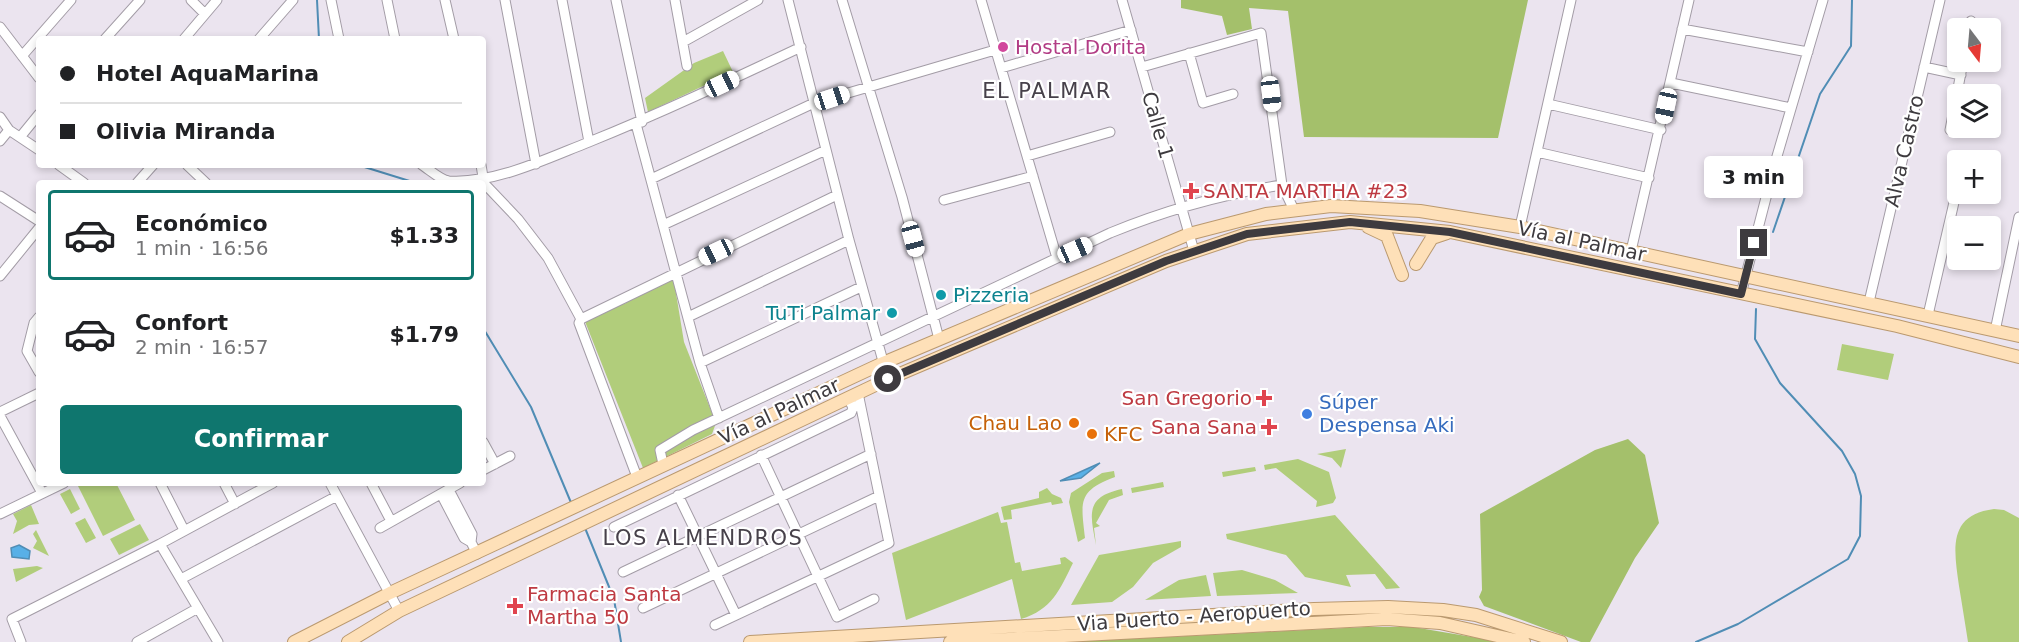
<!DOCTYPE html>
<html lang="es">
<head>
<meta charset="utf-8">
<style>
	:root { --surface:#fff; --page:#f2f2f2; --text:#202124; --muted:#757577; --line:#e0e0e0; --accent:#0f766e }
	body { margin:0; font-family:"DejaVu Sans",sans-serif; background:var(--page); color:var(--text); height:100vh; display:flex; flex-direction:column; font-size:22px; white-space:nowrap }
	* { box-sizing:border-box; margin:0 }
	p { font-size:20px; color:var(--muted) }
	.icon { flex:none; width:33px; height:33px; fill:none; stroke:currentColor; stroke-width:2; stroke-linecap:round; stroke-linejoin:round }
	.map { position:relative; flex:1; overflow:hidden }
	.panel { position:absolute; left:36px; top:180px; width:450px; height:306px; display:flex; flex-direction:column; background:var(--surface); border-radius:6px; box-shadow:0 3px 9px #0003 }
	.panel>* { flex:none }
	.hud { position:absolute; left:36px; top:36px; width:450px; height:132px; border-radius:6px; box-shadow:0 3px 9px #0003; display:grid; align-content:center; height:132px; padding:0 24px; background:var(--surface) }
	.needle { width:39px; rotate:164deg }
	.tools { position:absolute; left:1947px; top:18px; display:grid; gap:12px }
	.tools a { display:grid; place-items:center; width:54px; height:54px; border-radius:6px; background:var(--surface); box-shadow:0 3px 9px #0003; font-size:30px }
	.end { position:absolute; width:27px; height:27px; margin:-14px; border:8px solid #3e3b3f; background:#fff; box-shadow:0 0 0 3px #fff }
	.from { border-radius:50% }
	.bubble { position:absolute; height:42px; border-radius:6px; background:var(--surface); box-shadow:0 3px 9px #0003; font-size:20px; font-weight:700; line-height:42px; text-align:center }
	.car { position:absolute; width:18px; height:36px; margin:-18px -9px; border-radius:8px; box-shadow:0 0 4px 2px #0007; background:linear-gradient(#fff 24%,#345 0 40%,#fff 0 76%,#345 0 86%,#fff 0) }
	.hud b { display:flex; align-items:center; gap:21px; height:57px; font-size:22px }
	.hud b+b { border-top:2px solid var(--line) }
	.hud i { width:15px; height:15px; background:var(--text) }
	ul { padding:10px 0 0; list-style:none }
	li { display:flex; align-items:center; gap:18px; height:90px; margin:0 12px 9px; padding:0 12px; border:3px solid transparent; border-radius:6px }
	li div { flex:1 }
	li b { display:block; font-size:22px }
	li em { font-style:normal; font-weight:700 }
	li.active { border-color:var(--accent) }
	li>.icon { width:54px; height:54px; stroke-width:1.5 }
	.button { display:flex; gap:12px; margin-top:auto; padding:12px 24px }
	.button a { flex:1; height:69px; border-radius:6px; background:var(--accent); color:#fff; font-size:24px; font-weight:700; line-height:69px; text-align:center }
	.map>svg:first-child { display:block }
</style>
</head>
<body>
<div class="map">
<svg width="2019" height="642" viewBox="0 0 2019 642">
	<rect width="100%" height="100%" fill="#ebe4ef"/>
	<!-- green -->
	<path fill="#b1cd7b" d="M723,51L733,72L648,112L645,98L694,63Z
		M673,275L684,342L716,423L712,434L643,468L584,319L626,303L643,290Z
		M1842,344L1894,354L1888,380L1837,370Z
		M1346,449L1341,468L1332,458L1317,454Z
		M1298,459L1329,472L1336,498L1333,503L1316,507L1317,501L1276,468L1265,470L1264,465Z
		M1255,467L1256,471L1223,477L1222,472Z
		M1114,471L1115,477C1077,491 1081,502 1085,538L1078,542L1069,502L1071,493L1102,473Z
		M1163,482L1164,487L1132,493L1131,488Z
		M84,483H116L135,520L103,536L78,486Z
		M1047,488L1052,494L1061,498L1063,503L1052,505L1051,502L1011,510L1012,519L1004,520L1001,507L1039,498V492Z
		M70,489L80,509L71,514L60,494Z
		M1122,489L1123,495L1109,500L1096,523L1100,526L1094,528L1096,545C1090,514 1085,497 1122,489Z
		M31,505L39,524L29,525L13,534L17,521L13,514Z
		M1994,509L2004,510L2019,518V642H1968C1965,623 1962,604 1959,586C1954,550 1947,515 1994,509Z
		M998,512L1001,523L1007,522L1015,563L1020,562L1022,571L1061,564L1060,558L1065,557L1073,563C1060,589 1052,610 1021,619L1012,579L906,620L892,553Z
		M1335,515L1400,588L1386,589L1375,574L1346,575L1351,587L1305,577L1286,555L1227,539L1226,534Z
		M85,518L96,538L86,543L75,523Z
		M140,524L149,540L119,555L110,539Z
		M36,530L49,556L33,548L37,541L33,534Z
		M1181,541V547L1153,563L1133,587L1112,602L1071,605L1099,555Z
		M37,566L43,568L16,582L13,569Z
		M1242,570L1275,580L1298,593L1217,596L1213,573Z
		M1206,575L1211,596L1145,600L1179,580Z"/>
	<!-- forest -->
	<path fill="#a4c06b" d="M1181,0H1528L1498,138L1304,137L1288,11L1249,8L1252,29L1227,35L1222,16L1181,8Z
		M1628,439L1645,455L1659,523L1635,558L1590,642H1581L1484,606L1479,597L1482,590L1480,514L1595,450Z
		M1365,627H1413L1502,642H1064Z"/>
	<!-- water -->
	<path fill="#58b0e7" stroke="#508db5" stroke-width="1.5" d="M1100,463L1081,478L1060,481Z
		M19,545L30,551L29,559L12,557L11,548Z"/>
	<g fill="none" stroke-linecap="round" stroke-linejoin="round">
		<!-- stream -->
		<path stroke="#508db5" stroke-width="2" d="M317,0L319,39
			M358,165L416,183
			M1773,232L1820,94L1851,46L1852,0
			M483,328L531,407L572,505
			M585,528L614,599L621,642
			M1696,642L1738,624L1848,559L1860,536L1861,496L1855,474L1842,451L1780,383L1755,339L1756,309"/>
		<!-- minor casing -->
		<g stroke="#a39ca6" stroke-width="11">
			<path id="minor" d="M191,0L205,14
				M331,0L339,39
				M387,0L395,39
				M445,0L454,39
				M505,0L536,164
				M562,0L589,142
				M616,0L642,122
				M675,0L687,66
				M788,0L849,240L888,379
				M842,0L902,197L939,339
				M981,0L1057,258
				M1122,0L1194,251
				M0,27L39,78
				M1970,28L1971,21
				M1682,29L1808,52
				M105,39L140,0
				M184,39L217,0
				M259,39L293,0
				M683,42L758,0
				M1189,53L1203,103L1233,94
				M22,56L71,0
				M1142,67L1261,33L1282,185L1294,210
				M1924,67L1961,75
				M1001,68L1131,30
				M1671,83L1791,108
				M1548,104L1661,130
				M0,117L9,130L39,150
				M636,124L700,363L719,418
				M1950,130L1963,62
				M21,136L39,114
				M0,141L9,130
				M1537,152L1649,178
				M1027,156L1110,132
				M1963,160L1964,157
				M59,165L84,183
				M187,165L206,183
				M422,165C430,170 440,180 449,181C495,184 548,158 589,142C661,113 731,80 801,47
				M481,165L483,177
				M480,179L518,219L548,258L581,319
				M651,179L814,103L995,50
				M137,183L153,165
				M0,196L39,221
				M944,200L1033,176
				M663,225L826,150
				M1520,227L1571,0
				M1631,251L1689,0
				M0,276L39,228
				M1741,294L1775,163L1823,0
				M1869,302L1940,0
				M1928,315L1958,185
				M39,317L34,323L27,351L39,372
				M688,317L849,240
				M1995,331L2019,217
				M700,363L861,287
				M0,412L39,393
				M0,416L42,493
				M483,442L495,464
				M761,455L837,617L874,599
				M663,464L660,450L693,430L1110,233C1166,210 1223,194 1282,185
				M483,470L510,456
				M637,477L579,323L581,319L837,195
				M160,483L184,530
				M224,483L235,504
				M330,483L399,611
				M371,483L391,521
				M449,490L472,534L471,542
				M441,494L464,538L471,542L477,554
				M678,495L736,615
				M0,514L64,483
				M614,527L851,413L853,408L848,397
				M380,528L460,483
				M160,544L273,483
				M623,572L871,454
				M181,579L337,496
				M643,608L879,496
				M715,625L889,543L858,393
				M21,642L12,619L160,544L218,642
				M137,642L198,608"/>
		</g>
		<!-- major casing -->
		<g stroke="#ba996f" stroke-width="14">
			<path id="major" d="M1368,227L1387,236L1402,275
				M1416,264L1432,238L1447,233
				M294,642L390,593L883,363L1189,234L1266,214L1331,206L1420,211L1520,227L2019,336
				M348,642L399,611L888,379L1166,261L1247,234L1350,222L1450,232L1897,326L2019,357
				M750,642L1314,609L1388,607L1443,610L1476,615L1561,642
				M950,642L1387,619L1440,623L1524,642"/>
		</g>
		<!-- minor -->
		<use href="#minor" stroke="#fff" stroke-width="9"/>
		<!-- major -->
		<use href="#major" stroke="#fee0b8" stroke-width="12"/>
	</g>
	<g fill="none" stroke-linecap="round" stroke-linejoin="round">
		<!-- route -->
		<path stroke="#3e3b3f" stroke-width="8" d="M888,379L1166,261L1247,234L1350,222L1450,232L1741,294L1754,243"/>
	</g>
	<!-- markers -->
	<circle fill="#d1479c" stroke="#fff" stroke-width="2" cx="1003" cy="47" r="6"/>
	<g fill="#e0444e" stroke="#fff" stroke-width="2">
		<path d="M1188 182h6v6h6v6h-6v6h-6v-6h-6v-6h6z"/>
		<path d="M1261 389h6v6h6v6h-6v6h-6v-6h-6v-6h6z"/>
		<path d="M1266 418h6v6h6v6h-6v6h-6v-6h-6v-6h6z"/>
		<path d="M512 597h6v6h6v6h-6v6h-6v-6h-6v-6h6z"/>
	</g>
	<g fill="#0f9aa8" stroke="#fff" stroke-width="2">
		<circle cx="941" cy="295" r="6"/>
		<circle cx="892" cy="313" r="6"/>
	</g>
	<circle fill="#3f7fe0" stroke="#fff" stroke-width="2" cx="1307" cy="414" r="6"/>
	<g fill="#e8710a" stroke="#fff" stroke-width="2">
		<circle cx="1074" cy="423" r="6"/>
		<circle cx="1092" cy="434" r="6"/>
	</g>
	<g text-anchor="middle" stroke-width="4.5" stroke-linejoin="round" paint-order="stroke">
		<!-- hotel labels -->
		<g font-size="20" fill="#b23c85" stroke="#fff" text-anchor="start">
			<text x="1015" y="54">Hostal Dorita</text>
		</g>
		<!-- street labels -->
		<g font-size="20" fill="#3e3b3f" stroke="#fff">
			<text transform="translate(1158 125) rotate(74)" y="7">Calle 1</text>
			<text transform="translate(1904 151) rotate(-77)" y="7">Alva Castro</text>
			<text transform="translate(1582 241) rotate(12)" y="7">Vía al Palmar</text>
			<text transform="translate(779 411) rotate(-25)" y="7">Vía al Palmar</text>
			<text transform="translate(1194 616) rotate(-4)" y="7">Via Puerto - Aeropuerto</text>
		</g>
		<!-- health labels -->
		<g font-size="20" fill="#be3a42" stroke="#fff" text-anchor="start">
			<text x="1203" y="198">SANTA MARTHA #23</text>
			<text x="1252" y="405" text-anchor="end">San Gregorio</text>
			<text x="1257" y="434" text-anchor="end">Sana Sana</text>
			<text x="527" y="601">Farmacia Santa<tspan x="527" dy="23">Martha 50</tspan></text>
		</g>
		<!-- culture labels -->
		<g font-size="20" fill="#0d838f" stroke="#fff" text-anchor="start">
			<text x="953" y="302">Pizzeria</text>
			<text x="880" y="320" text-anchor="end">TuTi Palmar</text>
		</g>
		<!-- shop labels -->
		<g font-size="20" fill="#366cbe" stroke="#fff" text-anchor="start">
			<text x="1319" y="409">Súper<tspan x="1319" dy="23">Despensa Aki</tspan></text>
		</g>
		<!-- food labels -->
		<g font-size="20" fill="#c56008" stroke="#fff" text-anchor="end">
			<text x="1062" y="430">Chau Lao</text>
			<text x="1104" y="441" text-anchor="start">KFC</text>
		</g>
		<!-- neighbourhood labels -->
		<g font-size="21" letter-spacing="1.5" fill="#47414a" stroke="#fff">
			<text x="1047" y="98">EL PALMAR</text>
			<text x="703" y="545">LOS ALMENDROS</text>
		</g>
	</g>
</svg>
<div class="tools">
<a><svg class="needle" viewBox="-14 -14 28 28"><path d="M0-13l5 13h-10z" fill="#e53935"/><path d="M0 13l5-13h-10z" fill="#757577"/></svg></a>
<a><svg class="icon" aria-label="layers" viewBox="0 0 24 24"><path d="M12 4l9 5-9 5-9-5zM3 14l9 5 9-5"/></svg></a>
<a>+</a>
<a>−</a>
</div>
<i class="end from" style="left:888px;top:379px"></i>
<i class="end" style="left:1754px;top:243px"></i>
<div class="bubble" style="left:1704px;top:156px;width:99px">3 min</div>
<i class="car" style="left:722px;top:84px;rotate:65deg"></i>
<i class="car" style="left:1271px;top:94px;rotate:173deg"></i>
<i class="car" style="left:832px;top:98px;rotate:72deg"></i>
<i class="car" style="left:1666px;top:106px;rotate:192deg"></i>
<i class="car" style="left:913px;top:239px;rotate:165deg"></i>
<i class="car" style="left:1075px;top:250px;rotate:66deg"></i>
<i class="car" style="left:716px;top:252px;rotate:245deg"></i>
<div class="hud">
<b><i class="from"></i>Hotel AquaMarina</b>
<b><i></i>Olivia Miranda</b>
</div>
<section class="panel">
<ul>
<li class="active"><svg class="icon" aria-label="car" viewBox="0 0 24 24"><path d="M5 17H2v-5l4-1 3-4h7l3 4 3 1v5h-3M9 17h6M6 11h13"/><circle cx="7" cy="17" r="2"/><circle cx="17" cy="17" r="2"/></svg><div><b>Económico</b><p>1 min · 16:56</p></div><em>$1.33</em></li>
<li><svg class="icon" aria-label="car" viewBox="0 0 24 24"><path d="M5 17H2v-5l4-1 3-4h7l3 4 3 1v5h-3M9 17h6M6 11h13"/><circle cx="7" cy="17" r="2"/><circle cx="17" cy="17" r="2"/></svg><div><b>Confort</b><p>2 min · 16:57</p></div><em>$1.79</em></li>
</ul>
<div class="button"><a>Confirmar</a></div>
</section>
</div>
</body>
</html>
